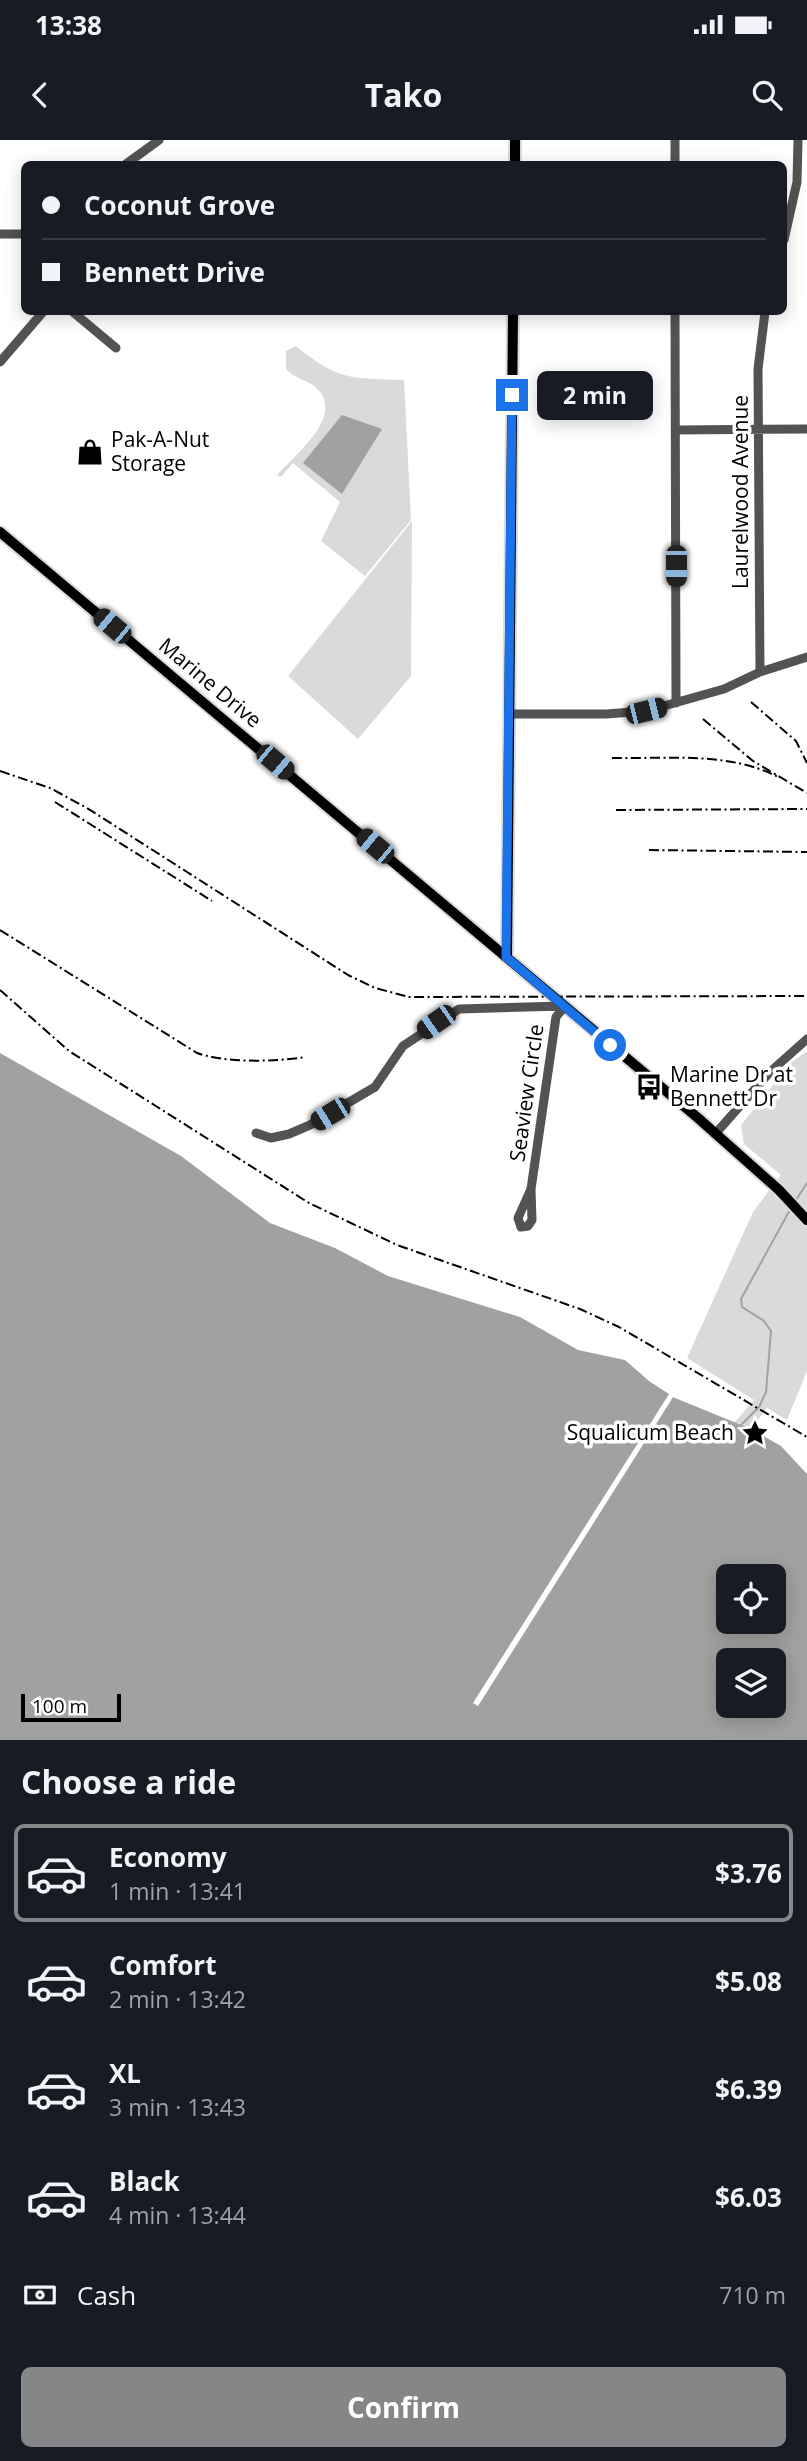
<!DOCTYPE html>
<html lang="en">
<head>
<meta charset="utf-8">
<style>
	:root { --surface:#171b24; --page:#20242c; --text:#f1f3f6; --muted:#9ea1a6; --line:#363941; --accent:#858687 }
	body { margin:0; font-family:"Open Sans",sans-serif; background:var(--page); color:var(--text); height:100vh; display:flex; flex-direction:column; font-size:26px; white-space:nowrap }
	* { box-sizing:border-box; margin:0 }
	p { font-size:23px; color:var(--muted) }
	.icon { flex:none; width:38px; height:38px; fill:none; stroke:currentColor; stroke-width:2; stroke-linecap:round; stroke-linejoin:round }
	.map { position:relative; height:1600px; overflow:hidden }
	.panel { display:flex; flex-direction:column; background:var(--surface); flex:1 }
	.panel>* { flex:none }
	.hud { position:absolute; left:21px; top:21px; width:766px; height:154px; border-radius:10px; box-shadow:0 4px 18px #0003; display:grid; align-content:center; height:154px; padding:0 21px; background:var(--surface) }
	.tools { position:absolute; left:716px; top:1424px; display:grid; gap:14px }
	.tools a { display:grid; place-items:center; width:70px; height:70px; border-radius:10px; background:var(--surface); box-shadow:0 4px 18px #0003; font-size:35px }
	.scale { position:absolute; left:21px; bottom:18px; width:100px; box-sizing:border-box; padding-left:7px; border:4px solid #000; border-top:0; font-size:19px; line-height:24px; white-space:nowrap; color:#000; -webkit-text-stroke:5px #fff; paint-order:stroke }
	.end { position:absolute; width:32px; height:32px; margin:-16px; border:9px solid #1a73e8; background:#fff; box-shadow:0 0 0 4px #fff }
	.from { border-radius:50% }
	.bubble { position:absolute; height:49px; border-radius:10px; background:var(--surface); box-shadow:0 4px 18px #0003; font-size:23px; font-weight:700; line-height:49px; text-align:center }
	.car { position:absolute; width:21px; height:42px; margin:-21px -10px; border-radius:9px; box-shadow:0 0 5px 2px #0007; background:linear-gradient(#222 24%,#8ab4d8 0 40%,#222 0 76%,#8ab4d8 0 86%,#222 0) }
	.hud b { display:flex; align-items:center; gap:24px; height:66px; font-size:26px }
	.hud b+b { border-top:2px solid var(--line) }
	.hud i { width:18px; height:18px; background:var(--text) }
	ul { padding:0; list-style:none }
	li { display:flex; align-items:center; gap:21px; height:98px; margin:0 14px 10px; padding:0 7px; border:4px solid transparent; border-radius:10px }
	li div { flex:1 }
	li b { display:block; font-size:26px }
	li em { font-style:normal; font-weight:700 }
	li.active { border-color:var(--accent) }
	li>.icon { width:63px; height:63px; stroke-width:1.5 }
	h2 { padding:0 21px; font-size:32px; line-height:84px }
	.pay { display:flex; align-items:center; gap:18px; height:77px; padding:0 21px; font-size:26px }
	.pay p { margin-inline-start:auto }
	.button { display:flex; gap:14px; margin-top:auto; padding:14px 21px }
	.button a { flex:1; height:80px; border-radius:10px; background:var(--accent); color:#fff; font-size:28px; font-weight:700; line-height:80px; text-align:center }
	.status { display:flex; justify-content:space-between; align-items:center; height:49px; padding:0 35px; background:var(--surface); direction:ltr }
	.status svg { height:19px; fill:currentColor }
	header { display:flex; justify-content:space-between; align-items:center; height:91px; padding:0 21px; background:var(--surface); font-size:32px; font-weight:700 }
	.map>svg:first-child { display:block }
</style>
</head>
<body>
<div class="status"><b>13:38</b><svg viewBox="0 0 49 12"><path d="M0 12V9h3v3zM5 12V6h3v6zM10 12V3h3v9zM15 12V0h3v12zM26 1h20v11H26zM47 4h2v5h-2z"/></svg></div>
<header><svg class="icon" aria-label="back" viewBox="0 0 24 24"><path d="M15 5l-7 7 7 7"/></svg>Tako<svg class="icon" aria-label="search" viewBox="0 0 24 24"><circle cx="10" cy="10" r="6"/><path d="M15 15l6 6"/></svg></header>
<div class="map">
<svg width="807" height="1600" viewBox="0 0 807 1600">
	<rect width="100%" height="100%" fill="#fff"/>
	<!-- green -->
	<path fill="#dadada" d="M296,206C339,241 350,238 404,240L411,380L365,436L321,401L340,362L293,323L281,337L277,335C297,313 348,273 314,246C305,239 295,239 286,229V211Z
		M412,381L411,536L358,599L288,536Z
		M807,911V1231L787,1280L767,1268L751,1289L734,1283L754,1260L687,1218L753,1072L781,1035L744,1004L741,985L792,922Z"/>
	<!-- water -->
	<path fill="#a1a1a1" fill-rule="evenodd" d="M342,275L382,289L342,354L303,323Z
		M0,913L181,1016L270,1083L335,1108L388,1136L520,1177L578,1210L625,1220L649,1241L675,1258L751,1289L781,1306L807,1334V1600H0ZM728,1437H774V1482H728ZM728,1521H774V1566H728Z"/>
	<!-- pier -->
	<path fill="#fff" d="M671,1251L675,1254L478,1566L473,1563Z"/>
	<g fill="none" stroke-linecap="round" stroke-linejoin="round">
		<!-- stream -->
		<path stroke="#a1a1a1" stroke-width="2" d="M796,1060L807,1043
			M740,1286L759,1267L766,1252L771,1191L764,1181L742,1167L741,1159L791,1068"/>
		<!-- major casing -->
		<g stroke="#dbdbdb" stroke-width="14">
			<path id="major" d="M515,24V0
				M0,392L698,978L779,1050L807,1080
				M507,817L513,172"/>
		</g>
		<!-- minor -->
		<path stroke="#535353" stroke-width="9" d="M675,0V24
			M126,24L159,0
			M0,94H24
			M784,100L797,42L798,0
			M73,172L116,208
			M675,172L676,563
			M0,222L43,172
			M676,290L807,289
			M760,532L758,229L765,172
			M509,574H606L646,571L724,549L760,532L807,517
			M256,993L271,998L289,994L310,985L375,947L403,906L459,869L565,866
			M716,993L770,932L807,899
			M531,1049L532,1080L528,1086L521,1087L518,1078L531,1049L556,877L565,866"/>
		<!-- major -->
		<use href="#major" stroke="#000" stroke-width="10"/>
		<!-- rail -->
		<path stroke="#000" stroke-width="2" stroke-dasharray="10 3.5 2 3.5" stroke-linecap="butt" d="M751,562L796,601L807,623
			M703,579L753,621L807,653
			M612,618C668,619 730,611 780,638
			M0,631L50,648L87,668L348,835L375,848L409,857L807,856
			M55,662L212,761
			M616,670L807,669
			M649,710L807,712
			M0,790L197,913C225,923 275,922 305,917
			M0,850L69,911L309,1063L397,1105L580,1169L619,1187L807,1297"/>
	</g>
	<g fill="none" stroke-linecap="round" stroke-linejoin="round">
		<!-- route -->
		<path stroke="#1a73e8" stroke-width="9" d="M512,255L506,817L610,905"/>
	</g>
	<!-- icons -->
	<defs>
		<g id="shop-bare" transform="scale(2.1)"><path d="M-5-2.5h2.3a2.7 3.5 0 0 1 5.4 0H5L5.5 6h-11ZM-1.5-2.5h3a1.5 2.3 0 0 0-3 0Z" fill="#000" stroke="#fff" stroke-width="2.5" paint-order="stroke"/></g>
		<g id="bus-bare" transform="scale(2.1)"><path d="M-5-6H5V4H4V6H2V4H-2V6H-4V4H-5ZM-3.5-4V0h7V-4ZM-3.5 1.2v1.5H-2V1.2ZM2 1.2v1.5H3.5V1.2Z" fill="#000" stroke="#fff" stroke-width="2.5" paint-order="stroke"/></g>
		<g id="sight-bare" transform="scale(2.1)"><path d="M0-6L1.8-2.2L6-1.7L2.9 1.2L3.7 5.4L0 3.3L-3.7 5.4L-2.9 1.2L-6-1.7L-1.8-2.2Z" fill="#000" stroke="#fff" stroke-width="2.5" paint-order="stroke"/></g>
	</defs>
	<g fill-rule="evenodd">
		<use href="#shop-bare" x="90" y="312"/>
		<use href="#bus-bare" x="649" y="947"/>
		<use href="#sight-bare" x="755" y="1293"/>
	</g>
	<g text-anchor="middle" stroke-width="7" stroke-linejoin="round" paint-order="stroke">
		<!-- poi labels -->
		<g font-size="21" fill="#000" stroke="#fff" text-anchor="start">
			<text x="111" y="307">Pak-A-Nut<tspan x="111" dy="24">Storage</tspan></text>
			<text x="670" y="942">Marine Dr at<tspan x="670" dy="24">Bennett Dr</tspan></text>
			<text x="734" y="1300" text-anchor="end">Squalicum Beach</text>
		</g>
		<!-- street labels -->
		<g font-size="21" fill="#000" stroke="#fff">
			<text transform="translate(741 352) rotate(-90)" y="7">Laurelwood Avenue</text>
			<text transform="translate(210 543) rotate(40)" y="7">Marine Drive</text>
			<text transform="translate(527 953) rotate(-82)" y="7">Seaview Circle</text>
		</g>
	</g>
</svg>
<div class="tools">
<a><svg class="icon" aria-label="locate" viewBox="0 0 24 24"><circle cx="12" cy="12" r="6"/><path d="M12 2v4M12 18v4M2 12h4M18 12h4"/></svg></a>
<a><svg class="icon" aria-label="layers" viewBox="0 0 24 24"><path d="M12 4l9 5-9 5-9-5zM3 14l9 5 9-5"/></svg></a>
</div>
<div class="scale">100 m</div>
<i class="end from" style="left:610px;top:905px"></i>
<i class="end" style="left:512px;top:255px"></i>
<div class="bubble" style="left:537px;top:231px;width:116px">2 min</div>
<i class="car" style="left:676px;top:426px;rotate:180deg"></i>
<i class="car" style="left:112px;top:486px;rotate:310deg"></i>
<i class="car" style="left:646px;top:571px;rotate:76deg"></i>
<i class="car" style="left:275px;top:622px;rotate:130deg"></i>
<i class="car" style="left:375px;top:706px;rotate:310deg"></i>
<i class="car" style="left:436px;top:882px;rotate:235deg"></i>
<i class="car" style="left:330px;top:974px;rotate:239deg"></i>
<div class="hud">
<b><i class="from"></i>Coconut Grove</b>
<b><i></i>Bennett Drive</b>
</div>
</div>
<section class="panel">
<h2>Choose a ride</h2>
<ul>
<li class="active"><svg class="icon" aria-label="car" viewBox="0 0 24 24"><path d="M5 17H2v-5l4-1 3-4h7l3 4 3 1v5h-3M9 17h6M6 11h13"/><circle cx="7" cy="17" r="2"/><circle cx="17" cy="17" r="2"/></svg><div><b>Economy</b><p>1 min · 13:41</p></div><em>$3.76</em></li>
<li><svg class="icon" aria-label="car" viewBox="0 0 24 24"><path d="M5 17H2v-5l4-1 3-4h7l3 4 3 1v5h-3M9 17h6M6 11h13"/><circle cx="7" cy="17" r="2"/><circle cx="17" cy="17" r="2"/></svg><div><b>Comfort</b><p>2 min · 13:42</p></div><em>$5.08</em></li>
<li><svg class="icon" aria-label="car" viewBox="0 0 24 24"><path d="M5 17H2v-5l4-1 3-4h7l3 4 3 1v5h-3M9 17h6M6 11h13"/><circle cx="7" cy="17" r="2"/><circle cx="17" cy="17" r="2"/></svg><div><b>XL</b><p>3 min · 13:43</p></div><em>$6.39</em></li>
<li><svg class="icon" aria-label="car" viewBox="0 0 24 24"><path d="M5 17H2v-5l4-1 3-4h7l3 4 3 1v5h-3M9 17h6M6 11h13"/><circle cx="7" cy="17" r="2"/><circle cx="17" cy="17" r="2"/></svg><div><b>Black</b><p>4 min · 13:44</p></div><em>$6.03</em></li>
</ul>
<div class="pay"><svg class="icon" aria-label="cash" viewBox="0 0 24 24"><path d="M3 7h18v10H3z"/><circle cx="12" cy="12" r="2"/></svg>Cash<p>710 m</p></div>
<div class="button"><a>Confirm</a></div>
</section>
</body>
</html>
